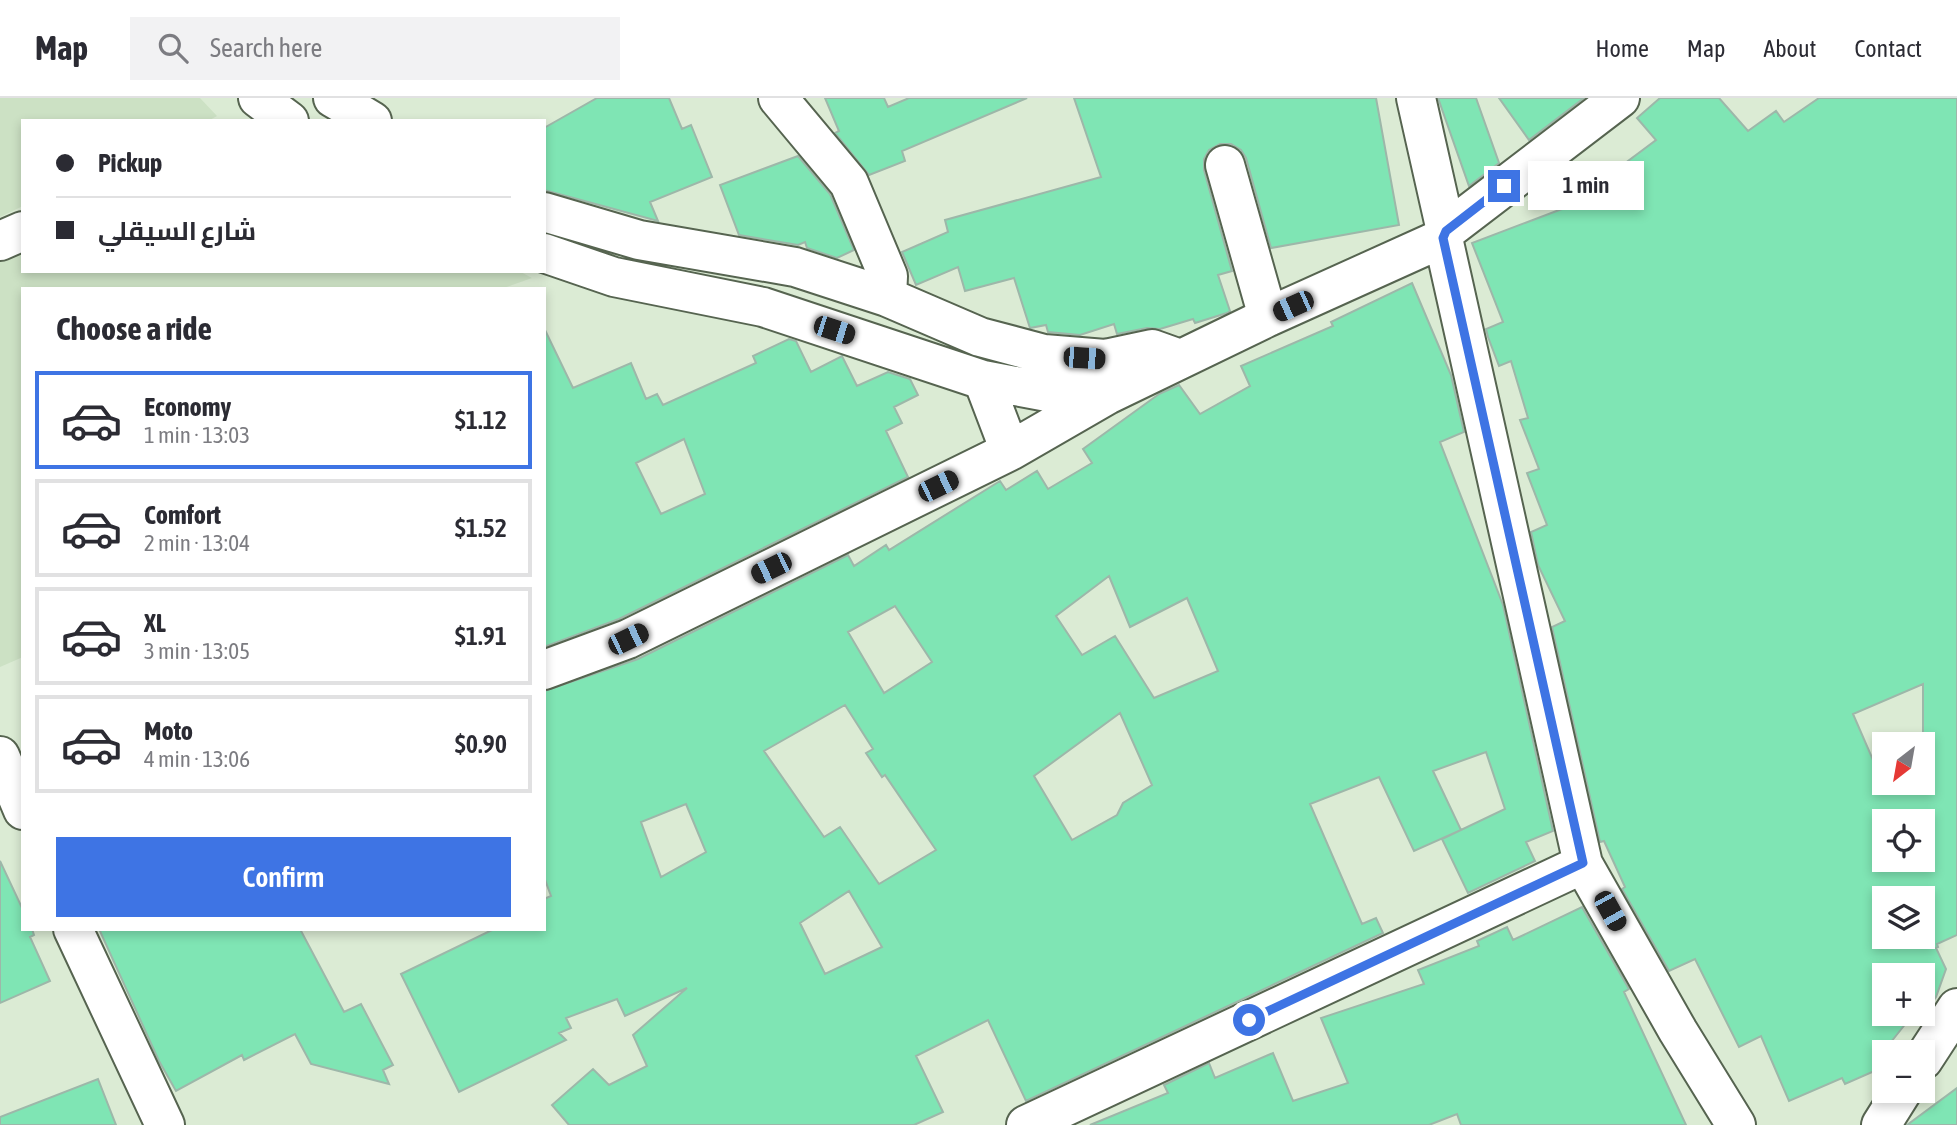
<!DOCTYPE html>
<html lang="en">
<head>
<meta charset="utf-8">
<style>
	:root { --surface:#fff; --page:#f2f2f3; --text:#2b2b33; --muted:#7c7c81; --line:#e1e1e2; --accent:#3e74e4 }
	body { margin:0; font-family:"Asap Condensed",Cairo,sans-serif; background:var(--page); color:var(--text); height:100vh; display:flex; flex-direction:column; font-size:26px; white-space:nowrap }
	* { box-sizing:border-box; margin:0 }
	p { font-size:23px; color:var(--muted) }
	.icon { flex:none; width:38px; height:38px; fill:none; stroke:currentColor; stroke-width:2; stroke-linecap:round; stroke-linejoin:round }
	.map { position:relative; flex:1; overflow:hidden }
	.sheet { position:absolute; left:21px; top:189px; width:525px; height:644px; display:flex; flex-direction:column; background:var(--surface); border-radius:0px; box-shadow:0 4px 10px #0003 }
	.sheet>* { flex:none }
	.guide { position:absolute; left:21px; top:21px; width:525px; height:154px; border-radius:0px; box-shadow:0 4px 10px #0003; display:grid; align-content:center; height:154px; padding:0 35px; background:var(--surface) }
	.needle { width:46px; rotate:211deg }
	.buttons { position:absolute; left:1872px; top:634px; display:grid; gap:14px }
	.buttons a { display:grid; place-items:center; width:63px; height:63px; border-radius:0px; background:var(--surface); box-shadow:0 4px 10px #0003; font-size:35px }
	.end { position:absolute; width:32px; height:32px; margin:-16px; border:9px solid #3e74e4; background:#fff; box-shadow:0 0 0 4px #fff }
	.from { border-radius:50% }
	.bubble { position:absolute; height:49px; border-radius:0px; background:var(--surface); box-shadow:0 4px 10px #0003; font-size:23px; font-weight:600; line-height:49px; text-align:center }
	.car { position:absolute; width:21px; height:42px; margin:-21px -10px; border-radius:9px; box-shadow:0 0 5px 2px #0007; background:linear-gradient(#222 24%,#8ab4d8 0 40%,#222 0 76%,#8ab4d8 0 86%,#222 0) }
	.guide b { display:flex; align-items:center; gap:24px; height:66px; font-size:26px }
	.guide b+b { border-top:2px solid var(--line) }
	.guide i { width:18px; height:18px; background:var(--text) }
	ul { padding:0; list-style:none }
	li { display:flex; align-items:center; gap:21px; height:98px; margin:0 14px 10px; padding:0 21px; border:4px solid var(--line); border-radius:0px }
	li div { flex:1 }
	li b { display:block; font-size:26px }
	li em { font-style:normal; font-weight:600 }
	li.active { border-color:var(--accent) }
	li>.icon { width:63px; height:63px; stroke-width:1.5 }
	h2 { padding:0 35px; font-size:32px; line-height:84px }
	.cta { display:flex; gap:14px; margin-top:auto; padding:14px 35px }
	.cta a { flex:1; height:80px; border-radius:0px; background:var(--accent); color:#fff; font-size:28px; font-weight:600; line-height:80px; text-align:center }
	header { display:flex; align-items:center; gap:42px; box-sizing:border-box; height:98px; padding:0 35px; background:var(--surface); border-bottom:2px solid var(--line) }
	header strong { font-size:33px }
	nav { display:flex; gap:38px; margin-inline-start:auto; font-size:24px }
	.search { width:490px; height:63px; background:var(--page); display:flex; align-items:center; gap:18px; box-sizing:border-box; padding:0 24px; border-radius:0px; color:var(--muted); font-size:26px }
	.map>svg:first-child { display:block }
</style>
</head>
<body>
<header>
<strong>Map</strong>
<div class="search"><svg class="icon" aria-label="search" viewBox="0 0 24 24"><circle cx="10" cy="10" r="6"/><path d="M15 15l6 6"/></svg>Search here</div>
<nav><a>Home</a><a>Map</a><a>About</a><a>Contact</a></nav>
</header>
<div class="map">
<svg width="1957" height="1027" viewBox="0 0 1957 1027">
	<rect width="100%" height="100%" fill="#dbebd4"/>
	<!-- built -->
	<path fill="#cce1c4" d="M0,0H200L217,18L208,23H23V108L0,119Z
		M23,152V173H519L532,180L501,191H23V559L0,569V162Z"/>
	<!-- building -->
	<path fill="#7fe5b4" stroke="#9db7a9" stroke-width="2" fill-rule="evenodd" d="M597,0H669L682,31L691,27L712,79L650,104L658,123L544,92V30Z
		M825,0H884L888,9L909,0H1027L902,53L905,63L869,77L835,35L839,33Z
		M1074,0H1376L1399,127L1271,150L1246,60L1241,52L1231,46H1220L1209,52L1204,61V72L1232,173L1218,177L1230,213L1227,215L1195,225L1193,221L1160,231L1147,230L1117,236L1114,226L1080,237L1048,234L1046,227L1030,230L1014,180L965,193L958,169L916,187L902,154L948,134L945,122L1101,79Z
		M1438,0H1476L1499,65L1469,88Z
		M1499,0H1584L1529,42Z
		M1660,0H1719L1748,33L1776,13L1784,24L1819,0H1957V837L1937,846L1938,849L1936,850L1946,871L1936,899L1921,919L1907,924L1875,964L1879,971L1845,986L1842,980L1789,1003L1761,938L1739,949L1695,861L1669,873L1622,791L1625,789L1604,743L1600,744L1552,529L1565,523L1538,467L1531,434L1547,427L1527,375L1539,371L1520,322L1528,320L1511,263L1499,268L1488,239L1486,231L1503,224L1472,145L1575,106L1573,104L1656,42L1637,20ZM1923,586V640L1910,646H1923V684H1885V657L1873,662L1853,616ZM1885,723H1923V761H1885ZM1885,800H1923V838H1885ZM1885,877H1923V915H1885Z
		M798,58L830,96L854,152L837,160L807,150L805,144L798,147L739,137L720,87Z
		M1412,185L1451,277L1464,334L1440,344L1503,507L1553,733L1526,744L1535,763L1468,795L1442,741L1505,711L1486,654L1433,673L1461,732L1414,753L1379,679L1310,706L1362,826L1376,820L1383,835L1026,1003L988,922L916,958L943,1014L914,1027H569L552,1007L593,971L609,987L647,968L633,937L687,890L625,918L617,901L566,920L571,930L559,935L566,942L459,994L401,876L494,831H544V801L551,798L544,779V593L638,561L848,457L854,468L886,447L889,452L1000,383L1006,392L1037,373L1048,391L1092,365L1083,351L1159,296L1179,287L1200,316L1250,288L1241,268L1333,228L1331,224ZM1109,478L1130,529L1187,500L1218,573L1154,600L1115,538L1082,557L1056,518ZM895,508L932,564L884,595L848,534ZM845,607L873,651L866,655L882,679L885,677L936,752L879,786L840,729L824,739L764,653ZM1120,615L1152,687L1123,705L1117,717L1072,742L1034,678ZM686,706L706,754L661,779L641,724ZM849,793L882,849L825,876L800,825Z
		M544,230L573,290L631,265L646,301L657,296L663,307L756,265L753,258L789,241L796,243L811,274L842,258L857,288L888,274L910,281L918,297L894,309L902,325L886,333L908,379L619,521L544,549ZM684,341L705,396L661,416L636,365Z
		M0,763L23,812V831H32L34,837L30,839L50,883L0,905Z
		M1582,809L1629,891L1624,894L1686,1027H1461L1457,1016L1429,1027H1090L1168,995L1164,987L1209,965L1215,980L1273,955L1293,1003L1348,985L1321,920L1424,886L1418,872L1479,848L1477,843L1507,829L1513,842Z
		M99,831H300L344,914L361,906L393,967L383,972L389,986L311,966L295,936L244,962L242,957L176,993L159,963Z
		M98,981L116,1027H0V1019Z
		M1957,990V1027H1907Z"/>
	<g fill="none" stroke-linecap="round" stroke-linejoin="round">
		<!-- minor casing -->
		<g stroke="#566450" stroke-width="42">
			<path id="minor" d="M258,0L289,23
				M333,0L372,23
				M778,0L849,85L888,178L887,199
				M1416,0L1446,133L1620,0
				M1225,67L1268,219
				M544,114L639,142L795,169L887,199L980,239L1044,256L1105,261L1152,251L1180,261
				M1446,133L1443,140L1583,766L1678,933L1736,1027
				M0,143L23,133
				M544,155L614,179L763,209L983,282L1053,295L1107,297
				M983,282L1010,353
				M544,572L628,541L1010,353L1107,297L1268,219L1443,140
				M0,658L23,712
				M73,831L165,1027
				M1923,962L1957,910
				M1026,1027L1583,766
				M1881,1027L1903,992"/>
		</g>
		<!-- minor -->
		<use href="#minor" stroke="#fff" stroke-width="38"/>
	</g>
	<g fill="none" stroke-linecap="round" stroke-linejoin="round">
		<!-- route -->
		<path stroke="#3e74e4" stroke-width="9" d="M1249,922L1583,765L1443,140L1446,133L1504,88"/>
	</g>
</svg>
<div class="buttons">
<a><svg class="needle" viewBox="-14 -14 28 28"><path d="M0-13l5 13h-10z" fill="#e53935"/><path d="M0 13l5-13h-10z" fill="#7c7c81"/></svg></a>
<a><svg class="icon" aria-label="locate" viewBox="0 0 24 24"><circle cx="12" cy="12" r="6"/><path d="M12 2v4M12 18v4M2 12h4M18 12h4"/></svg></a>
<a><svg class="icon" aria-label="layers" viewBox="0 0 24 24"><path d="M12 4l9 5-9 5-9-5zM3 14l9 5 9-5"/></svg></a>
<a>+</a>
<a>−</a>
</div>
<i class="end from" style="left:1249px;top:922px"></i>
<i class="end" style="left:1504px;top:88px"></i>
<div class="bubble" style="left:1528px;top:63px;width:116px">1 min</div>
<i class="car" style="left:1293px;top:208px;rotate:246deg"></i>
<i class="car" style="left:834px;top:232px;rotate:108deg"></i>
<i class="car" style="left:1084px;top:260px;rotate:94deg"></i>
<i class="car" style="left:938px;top:388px;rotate:64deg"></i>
<i class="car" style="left:771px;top:470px;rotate:244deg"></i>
<i class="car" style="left:628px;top:541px;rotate:64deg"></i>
<i class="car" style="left:1610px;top:813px;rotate:151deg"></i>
<div class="guide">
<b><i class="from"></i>Pickup</b>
<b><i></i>شارع السيقلي</b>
</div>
<section class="sheet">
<h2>Choose a ride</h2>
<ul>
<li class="active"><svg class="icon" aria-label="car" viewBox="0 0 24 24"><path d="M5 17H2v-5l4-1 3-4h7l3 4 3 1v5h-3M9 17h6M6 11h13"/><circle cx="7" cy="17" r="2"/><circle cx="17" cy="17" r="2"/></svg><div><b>Economy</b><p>1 min · 13:03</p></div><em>$1.12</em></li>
<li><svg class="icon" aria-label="car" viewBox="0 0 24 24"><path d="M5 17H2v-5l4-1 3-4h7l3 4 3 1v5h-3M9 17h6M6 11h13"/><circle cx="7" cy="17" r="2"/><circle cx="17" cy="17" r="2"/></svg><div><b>Comfort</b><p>2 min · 13:04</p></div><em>$1.52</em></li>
<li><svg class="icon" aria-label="car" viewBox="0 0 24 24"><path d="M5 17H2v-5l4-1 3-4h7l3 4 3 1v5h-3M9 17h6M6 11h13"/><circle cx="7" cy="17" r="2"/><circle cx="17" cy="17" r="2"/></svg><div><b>XL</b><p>3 min · 13:05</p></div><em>$1.91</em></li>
<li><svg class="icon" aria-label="car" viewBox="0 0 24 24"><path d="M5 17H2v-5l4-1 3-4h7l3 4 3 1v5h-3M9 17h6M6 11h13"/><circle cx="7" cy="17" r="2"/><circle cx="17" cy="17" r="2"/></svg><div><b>Moto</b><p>4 min · 13:06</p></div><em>$0.90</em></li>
</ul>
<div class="cta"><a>Confirm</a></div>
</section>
</div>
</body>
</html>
